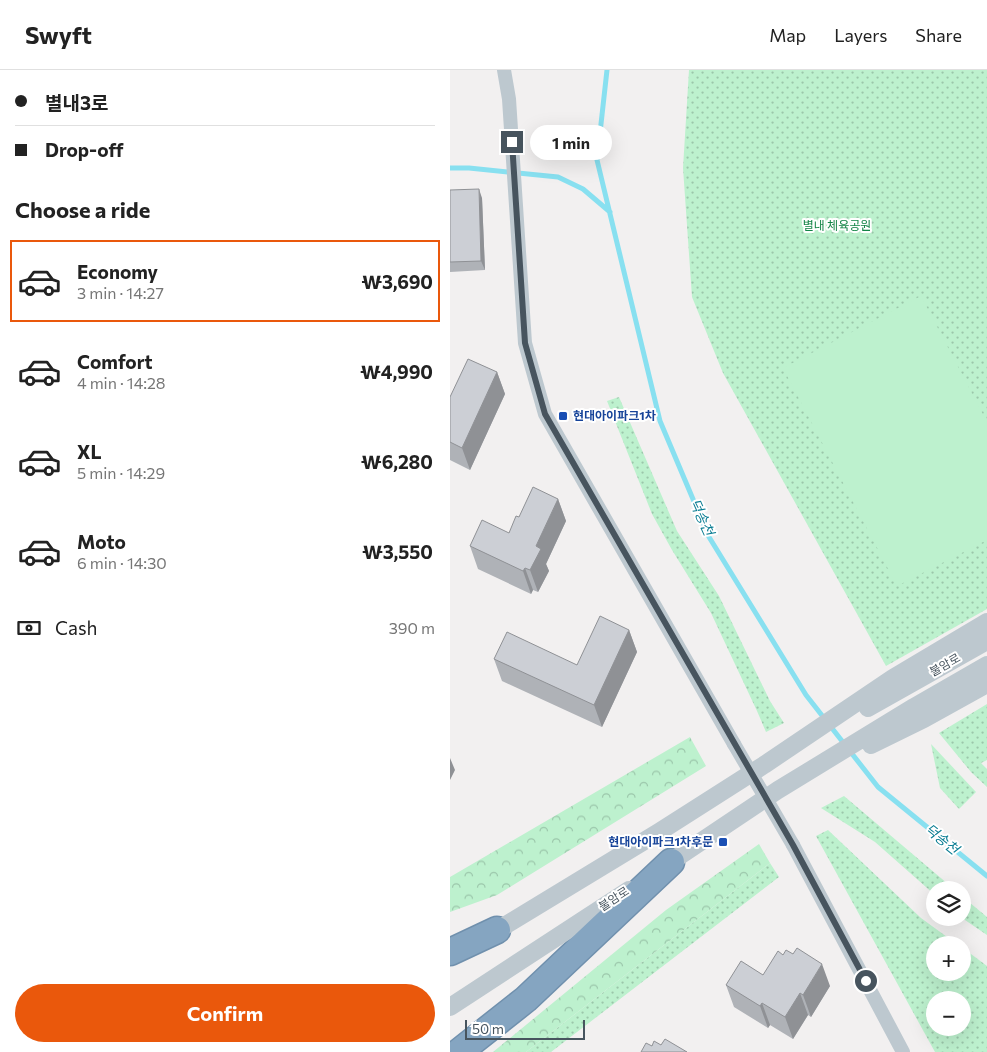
<!DOCTYPE html>
<html lang="en">
<head>
<meta charset="utf-8">
<style>
	:root { --surface:#fff; --page:#f6f6f6; --text:#222; --muted:#767676; --line:#e0e0e0; --accent:#ea580c }
	body { margin:0; font-family:Commissioner,"Noto Sans KR",sans-serif; background:var(--page); color:var(--text); height:100vh; display:flex; flex-direction:column; font-size:19px; white-space:nowrap }
	* { box-sizing:border-box; margin:0 }
	p { font-size:16px; color:var(--muted) }
	.icon { flex:none; width:28px; height:28px; fill:none; stroke:currentColor; stroke-width:2; stroke-linecap:round; stroke-linejoin:round }
	.map { position:relative; flex:1; overflow:hidden }
	.drawer { display:flex; flex-direction:column; background:var(--surface); width:450px }
	.drawer>* { flex:none }
	.hud { display:grid; align-content:center; height:110px; padding:0 15px; background:var(--surface) }
	.fabs { position:absolute; left:476px; top:811px; display:grid; gap:10px }
	.fabs a { display:grid; place-items:center; width:45px; height:45px; border-radius:50%; background:var(--surface); box-shadow:0 5px 20px #0002; font-size:25px }
	.scale { position:absolute; left:15px; bottom:12px; width:120px; box-sizing:border-box; padding-left:5px; border:2px solid #47545e; border-top:0; font-size:14px; line-height:18px; white-space:nowrap; color:#47545e; -webkit-text-stroke:4px #fff; paint-order:stroke }
	.end { position:absolute; width:22px; height:22px; margin:-11px; border:6px solid #47545e; background:#fff; box-shadow:0 0 0 2px #fff }
	.from { border-radius:50% }
	.bubble { position:absolute; height:35px; border-radius:18px; background:var(--surface); box-shadow:0 5px 20px #0002; font-size:16px; font-weight:700; line-height:35px; text-align:center }
	.hud b { display:flex; align-items:center; gap:18px; height:48px; font-size:19px }
	.hud b+b { border-top:1px solid var(--line) }
	.hud i { width:12px; height:12px; background:var(--text) }
	ul { padding:0; list-style:none }
	li { display:flex; align-items:center; gap:15px; height:82px; margin:0 10px 8px; padding:0 5px; border:2px solid transparent; border-radius:0px }
	li div { flex:1 }
	li b { display:block; font-size:19px }
	li em { font-style:normal; font-weight:700 }
	li.active { border-color:var(--accent) }
	li>.icon { width:45px; height:45px; stroke-width:1.5 }
	h2 { padding:0 15px; font-size:22px; line-height:60px }
	.pay { display:flex; align-items:center; gap:12px; height:55px; padding:0 15px; font-size:19px }
	.pay p { margin-inline-start:auto }
	.action { display:flex; gap:10px; margin-top:auto; padding:10px 15px }
	.action a { flex:1; height:58px; border-radius:30px; background:var(--accent); color:#fff; font-size:20px; font-weight:700; line-height:58px; text-align:center }
	header { display:flex; align-items:center; gap:30px; box-sizing:border-box; height:70px; padding:0 25px; background:var(--surface); border-bottom:1px solid var(--line) }
	header strong { font-size:24px }
	nav { display:flex; gap:28px; margin-inline-start:auto; font-size:18px }
	main { display:flex; flex:1; min-height:0 }
	.map>svg:first-child { display:block }
</style>
</head>
<body>
<header>
<strong>Swyft</strong>
<nav><a>Map</a><a>Layers</a><a>Share</a></nav>
</header>
<main>
<section class="drawer">
<div class="hud">
<b><i class="from"></i>별내3로</b>
<b><i></i>Drop-off</b>
</div>
<h2>Choose a ride</h2>
<ul>
<li class="active"><svg class="icon" aria-label="car" viewBox="0 0 24 24"><path d="M5 17H2v-5l4-1 3-4h7l3 4 3 1v5h-3M9 17h6M6 11h13"/><circle cx="7" cy="17" r="2"/><circle cx="17" cy="17" r="2"/></svg><div><b>Economy</b><p>3 min · 14:27</p></div><em>₩3,690</em></li>
<li><svg class="icon" aria-label="car" viewBox="0 0 24 24"><path d="M5 17H2v-5l4-1 3-4h7l3 4 3 1v5h-3M9 17h6M6 11h13"/><circle cx="7" cy="17" r="2"/><circle cx="17" cy="17" r="2"/></svg><div><b>Comfort</b><p>4 min · 14:28</p></div><em>₩4,990</em></li>
<li><svg class="icon" aria-label="car" viewBox="0 0 24 24"><path d="M5 17H2v-5l4-1 3-4h7l3 4 3 1v5h-3M9 17h6M6 11h13"/><circle cx="7" cy="17" r="2"/><circle cx="17" cy="17" r="2"/></svg><div><b>XL</b><p>5 min · 14:29</p></div><em>₩6,280</em></li>
<li><svg class="icon" aria-label="car" viewBox="0 0 24 24"><path d="M5 17H2v-5l4-1 3-4h7l3 4 3 1v5h-3M9 17h6M6 11h13"/><circle cx="7" cy="17" r="2"/><circle cx="17" cy="17" r="2"/></svg><div><b>Moto</b><p>6 min · 14:30</p></div><em>₩3,550</em></li>
</ul>
<div class="pay"><svg class="icon" aria-label="cash" viewBox="0 0 24 24"><path d="M3 7h18v10H3z"/><circle cx="12" cy="12" r="2"/></svg>Cash<p>390 m</p></div>
<div class="action"><a>Confirm</a></div>
</section>
<div class="map">
<svg width="537" height="982" viewBox="0 0 537 982">
	<defs>
		<pattern id="grass-dots" width="8" height="8" patternUnits="userSpaceOnUse" patternTransform="scale(1.25)"><rect width="8" height="8" fill="#bdf1ce"/><path d="M2 2h.1M6 6h.1" fill="none" stroke="#9bc6aa" stroke-width="1.8" stroke-linecap="round"/></pattern>
		<pattern id="forest-crowns" width="20" height="18" patternUnits="userSpaceOnUse" patternTransform="scale(1.25)"><rect width="20" height="18" fill="#bdf1ce"/><path d="M2 6a3 3 0 1 1 6 0M12 15a3 3 0 1 1 6 0" fill="none" stroke="#9bc6aa"/></pattern>
	</defs>
	<rect width="100%" height="100%" fill="#f2f0f0"/>
	<!-- grass -->
	<path fill="url(#grass-dots)" fill-rule="evenodd" d="M239,0H537V539L436,596L273,303L242,227L233,98Z
		M169,327L227,461L269,526L320,631L334,653L316,662L307,641L261,543L222,480L202,444L157,331Z
		M537,634V690L531,693L537,699V717L521,702L489,663Z
		M481,674L526,722L509,739L490,718Z
		M394,726L505,820H485V825L425,772L371,738Z
		M378,760L471,848L508,875H485V902H512L513,878L537,896V982H485L366,766ZM485,930H512V958H485Z
		M320,793L329,807L101,982H76Z
		M513,827L537,847V865L512,848Z"/>
	<!-- forest -->
	<path fill="url(#forest-crowns)" d="M240,667L256,696L47,825L0,842V807Z
		M309,774L320,793L76,982H43L216,840Z"/>
	<!-- pitch -->
	<path fill="#bdf1ce" d="M471,226L537,352V470L447,516L333,298Z"/>
	<g fill="none" stroke-linecap="round" stroke-linejoin="round">
		<!-- stream -->
		<path stroke="#88e0f0" stroke-width="5" d="M157,0L147,90L210,351L259,467L356,625L428,717L537,806
			M0,98H19L108,107L133,119L160,142"/>
		<!-- motorway casing -->
		<g stroke="#7090ad" stroke-width="29">
			<path id="motorway" d="M0,882L47,860
				M9,982L76,929L221,792"/>
		</g>
		<!-- minor -->
		<path stroke="#bdc8cf" stroke-width="14" d="M54,0L59,29L75,273L95,344L284,674
			M343,775L453,982"/>
		<!-- tertiary -->
		<path stroke="#bdc8cf" stroke-width="18" d="M418,638L537,571
			M421,675L474,649L537,614
			M213,797L328,720L464,637L537,595
			M38,866L209,762L314,695L443,608L537,552
			M0,937L179,820"/>
		<!-- motorway -->
		<use href="#motorway" stroke="#85a5c1" stroke-width="26"/>
		<!-- minor-bridge -->
		<path stroke="#bdc8cf" stroke-width="14" d="M284,674L343,775"/>
	</g>
	<!-- wall -->
	<path fill="#afb2b7" d="M0,120L32,128L35,200L0,202Z
		M47,302L55,324L20,400L0,390V327Z
		M108,429L116,451L96,494L99,501L88,522L83,520L81,524L28,499L20,476L59,463L69,447Z
		M179,560L187,582L152,657L52,611L44,589L127,595Z
		M276,915L380,916L361,947L358,945L343,969L320,955L318,958L284,937Z"/>
	<!-- shaded-wall -->
	<path fill="#8f9195" d="M29,119L32,128L35,200L31,191Z
		M47,302L55,324L20,400L12,378Z
		M108,429L116,451L96,494L99,501L88,522L80,500L86,476Z
		M75,498L83,520L81,524L73,501Z
		M179,560L187,582L152,657L144,635Z
		M0,688L5,700L0,710Z
		M372,894L380,916L361,947L353,925Z
		M350,923L358,945L343,969L335,947Z
		M312,933L320,955L318,958L310,936Z"/>
	<!-- building -->
	<path fill="#cccfd5" stroke="#8f9195" d="M29,119L31,191L0,192V120Z
		M18,289L47,302L12,378L0,372V327Z
		M83,417L108,429L86,476L91,479L80,500L75,498L73,501L20,476L32,450L59,463L66,446L69,447Z
		M150,546L179,560L144,635L44,589L57,562L127,595Z
		M347,878L372,894L353,925L350,923L335,947L312,933L310,936L276,915L291,891L313,905L328,881L333,885L336,880L343,884Z
		M215,969L237,982H191L196,973L202,976L204,971L211,975Z"/>
	<g fill="none" stroke-linecap="round" stroke-linejoin="round">
		<!-- route -->
		<path stroke="#47545e" stroke-width="6" d="M62,72L75,273L95,344L343,775L416,911"/>
	</g>
	<!-- markers -->
	<g fill="#1a4fb4" stroke="#fff" stroke-width="2">
		<rect x="108" y="341" width="10" height="10" rx="2.5"/>
		<rect x="268" y="767" width="10" height="10" rx="2.5"/>
	</g>
	<g text-anchor="middle" stroke-width="4" stroke-linejoin="round" paint-order="stroke">
		<!-- park labels -->
		<g font-size="12" fill="#138446" stroke="#fff">
			<text x="387" y="160">별내 체육공원</text>
		</g>
		<!-- transit labels -->
		<g font-size="12" font-weight="bold" fill="#164399" stroke="#fff" text-anchor="start">
			<text x="123" y="350">현대아이파크1차</text>
			<text x="263" y="776" text-anchor="end">현대아이파크1차후문</text>
		</g>
		<!-- street labels -->
		<g font-size="12" fill="#47545e" stroke="#fff">
			<text transform="translate(495 595) rotate(-30)" y="4">불암로</text>
			<text transform="translate(164 829) rotate(-33)" y="4">불암로</text>
		</g>
		<!-- water labels -->
		<g font-size="14" font-style="italic" fill="#087c92" stroke="#fff">
			<text transform="translate(252 447) rotate(66)" y="5">덕송천</text>
			<text transform="translate(492 769) rotate(39)" y="5">덕송천</text>
		</g>
	</g>
</svg>
<div class="fabs">
<a><svg class="icon" aria-label="layers" viewBox="0 0 24 24"><path d="M12 4l9 5-9 5-9-5zM3 14l9 5 9-5"/></svg></a>
<a>+</a>
<a>−</a>
</div>
<div class="scale">50 m</div>
<i class="end from" style="left:416px;top:911px"></i>
<i class="end" style="left:62px;top:72px"></i>
<div class="bubble" style="left:80px;top:55px;width:82px">1 min</div>
</div>
</main>
</body>
</html>
